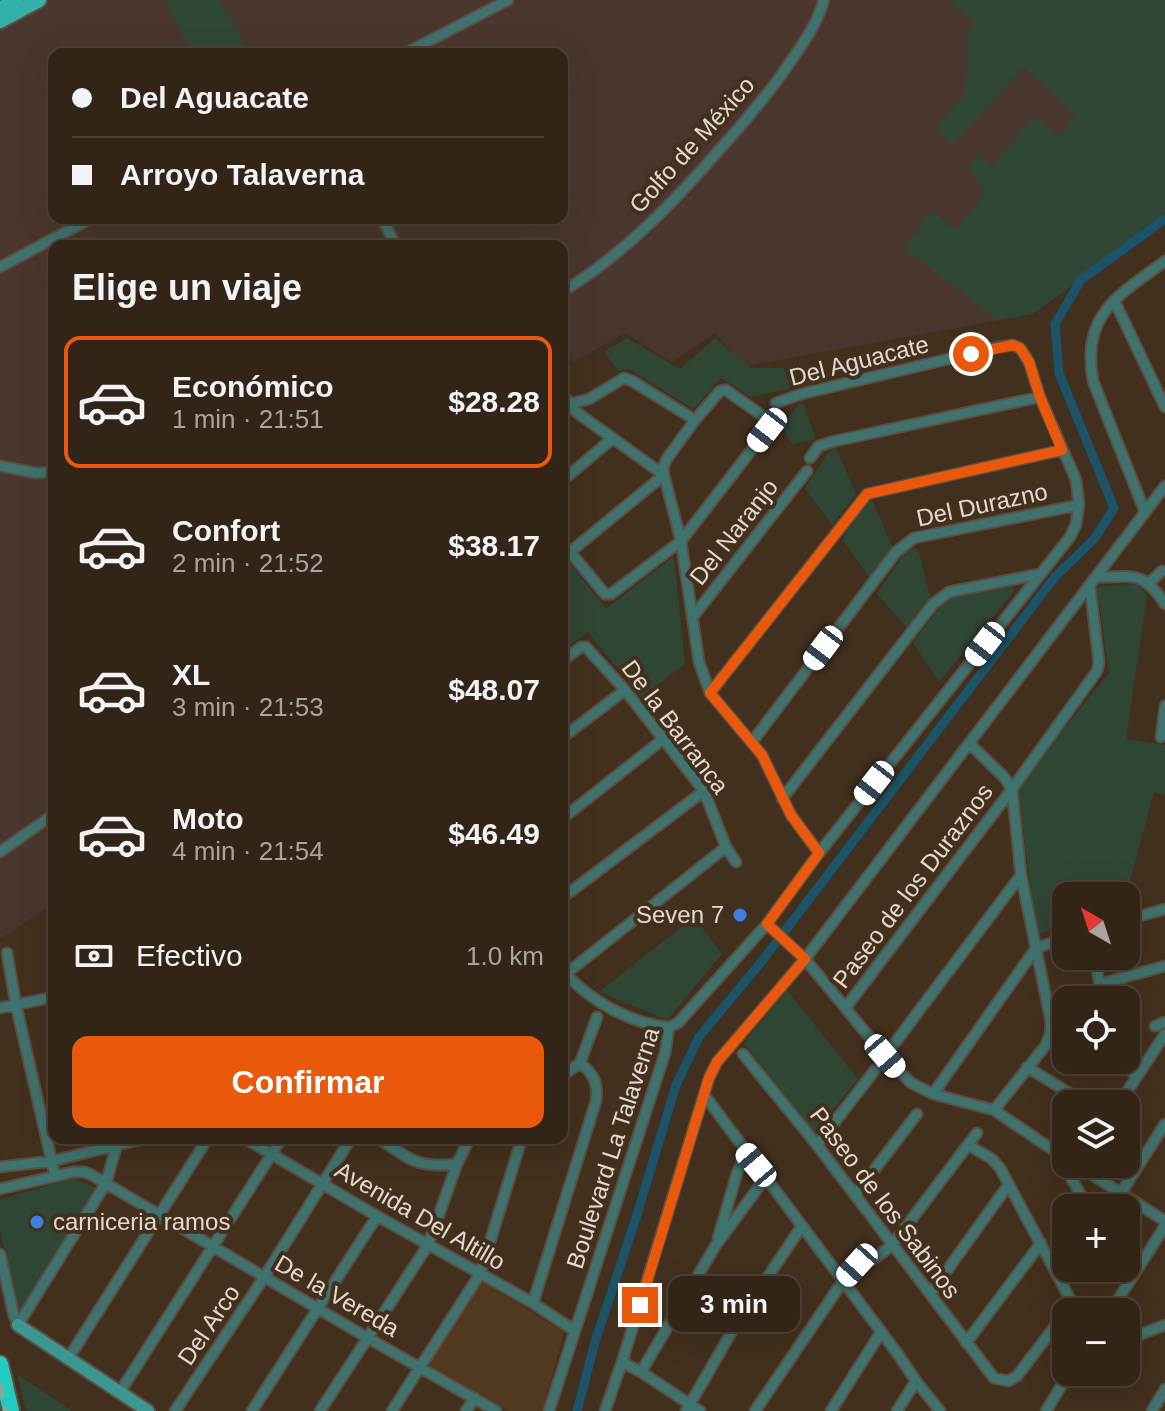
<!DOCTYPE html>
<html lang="es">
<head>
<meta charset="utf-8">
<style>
	:root { --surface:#322416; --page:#3a2c1f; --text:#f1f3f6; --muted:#a8a4a1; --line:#4d4135; --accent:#ea580c }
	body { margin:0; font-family:Arial,sans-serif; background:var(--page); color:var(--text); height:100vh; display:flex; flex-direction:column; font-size:30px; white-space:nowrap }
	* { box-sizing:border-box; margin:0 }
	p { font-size:26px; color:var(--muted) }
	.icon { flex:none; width:44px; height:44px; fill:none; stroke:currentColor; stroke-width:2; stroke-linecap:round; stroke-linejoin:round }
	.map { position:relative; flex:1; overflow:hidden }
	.drawer { position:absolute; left:48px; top:240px; width:520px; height:904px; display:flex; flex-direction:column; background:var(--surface); border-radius:16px; box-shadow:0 8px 32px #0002,0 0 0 2px var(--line) }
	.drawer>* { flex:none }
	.banner { position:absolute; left:48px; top:48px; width:520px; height:176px; border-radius:16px; box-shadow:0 8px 32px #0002,0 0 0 2px var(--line); display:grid; align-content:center; height:176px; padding:0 24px; background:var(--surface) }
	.needle { width:52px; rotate:321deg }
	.controls { position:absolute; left:1052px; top:882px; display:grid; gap:16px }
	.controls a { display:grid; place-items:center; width:88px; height:88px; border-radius:16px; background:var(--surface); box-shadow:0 8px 32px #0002,0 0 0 2px var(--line); font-size:40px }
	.end { position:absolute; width:36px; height:36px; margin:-18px; border:10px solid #ea580c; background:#fff; box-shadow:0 0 0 4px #fff }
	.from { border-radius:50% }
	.bubble { position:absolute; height:56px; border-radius:16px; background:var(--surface); box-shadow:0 8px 32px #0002,0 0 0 2px var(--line); font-size:26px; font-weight:700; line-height:56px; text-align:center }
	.car { position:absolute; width:24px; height:48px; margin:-24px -12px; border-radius:10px; box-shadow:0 0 6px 2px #0007; background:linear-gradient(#fff 24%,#345 0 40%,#fff 0 76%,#345 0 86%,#fff 0) }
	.banner b { display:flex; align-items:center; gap:28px; height:76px; font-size:30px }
	.banner b+b { border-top:2px solid var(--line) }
	.banner i { width:20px; height:20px; background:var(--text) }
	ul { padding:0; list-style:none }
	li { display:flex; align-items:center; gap:24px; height:132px; margin:0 16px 12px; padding:0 8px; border:4px solid transparent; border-radius:16px }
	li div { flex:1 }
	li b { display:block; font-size:30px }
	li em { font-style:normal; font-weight:700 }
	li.on { border-color:var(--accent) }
	li>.icon { width:72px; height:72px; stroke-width:1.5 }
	h2 { padding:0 24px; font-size:36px; line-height:96px }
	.pay { display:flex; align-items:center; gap:20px; height:88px; padding:0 24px; font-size:30px }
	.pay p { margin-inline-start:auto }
	.cta { display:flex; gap:16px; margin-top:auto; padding:16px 24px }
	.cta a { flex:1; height:92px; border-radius:16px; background:var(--accent); color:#fff; font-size:32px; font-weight:700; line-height:92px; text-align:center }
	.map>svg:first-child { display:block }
</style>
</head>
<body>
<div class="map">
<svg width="1165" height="1411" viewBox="0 0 1165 1411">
	<rect width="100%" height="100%" fill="#42301e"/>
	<!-- built -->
	<path fill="#503821" d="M480,1280L564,1332L543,1411H508L429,1365Z"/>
	<!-- industrial -->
	<path fill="#49372f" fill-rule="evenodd" d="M0,0H1165V218L1033,314L745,366L715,333L672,362L625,333L573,362L562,343V246H54V903L0,939ZM54,54H562V218H54Z"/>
	<!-- green -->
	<path fill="#304635" d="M164,0H221L250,54H192Z
		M949,0H1165V218L1033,314L998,320L903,248L931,211L957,230L985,193L968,167L978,155L992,166L1034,116L1058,136L1075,116L1025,67L953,145L936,129L965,93L968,31L976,24Z
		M627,338L680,369L715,338L751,368H783L794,387L751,397L721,378L694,409L629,369L618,371L604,352Z
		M802,400L816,439L792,444L782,426Z
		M836,448L856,494L832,525L805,488L829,452Z
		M867,500H872L893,548L870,578L842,539Z
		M918,549L930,597L907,627L877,594L907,550Z
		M674,556L685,664L641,697L588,632L562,651V567L568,561L606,609Z
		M1138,584L1147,595L1126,739L1165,745V795L1154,792L1127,891L1103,896H1066V925L1036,935L1018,786L1109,673L1097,587Z
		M1012,585L1014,591L939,682L913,643L946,599Z
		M694,917L722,954L667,1020L599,992Z
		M787,990L858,1079L814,1132L744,1043Z
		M72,1178L97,1189L19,1312L0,1229V1200Z
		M17,1374L72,1411H26Z"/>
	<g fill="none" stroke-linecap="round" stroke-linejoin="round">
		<!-- canal -->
		<path stroke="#1b5368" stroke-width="9" d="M577,1411L595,1342L636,1218L676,1085L699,1037L762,961L1054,578L1095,538L1114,508L1059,373L1055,324L1081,280L1165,219"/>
		<!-- street casing -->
		<g stroke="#5f4e3e" stroke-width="13">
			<path id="street" d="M404,54L508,0
				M382,218L396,246
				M0,267L92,218
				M562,292C623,255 673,203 720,149C742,125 763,100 782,74C798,50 816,28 824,0
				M1114,300L1165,407
				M562,393L574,410L583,417L664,475L681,541L699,662L710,693L762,755L791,815L819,853
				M562,406L589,399L624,378L632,381L695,420
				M810,458L819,446L835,441L1040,397
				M0,466L36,473L54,472
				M562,481L612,439
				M1145,512L1093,381C1081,314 1118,296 1165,261
				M562,559L570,552L664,475L663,468L666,460L695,420L720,391L726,390L764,417L768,425L767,430L681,541L611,594H605L570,552
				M1097,577C1133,577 1143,570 1165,604
				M1149,583L1162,571
				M692,618L807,471
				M562,661L581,647H586L625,690L704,791L726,847L736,862
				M710,693L867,494L1062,450
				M1161,737L1165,706
				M562,738L625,690
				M752,742L896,552L914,538L1079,505
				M970,744L1004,777L1012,789L1021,875L1051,1022L1050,1034L1046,1045L994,1110
				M782,799L933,604L949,592L1040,574
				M562,819L662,740
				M0,852L54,814
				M562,898L704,791
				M1126,920L1165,909
				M767,924L805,959L885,1056L911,1083L933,1094L994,1110L1066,1159
				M7,953L16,1005L55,1176
				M1094,956L1103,1000
				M564,972C590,1001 631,1024 669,1027
				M562,977L726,847
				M1100,984L1165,966
				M846,1007L1012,789L1097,671L1099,663L1090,587
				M0,1008L54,997
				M1155,1026L1165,1022
				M743,1054L817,1145L994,1378L1008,1381L1017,1376L1072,1304
				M885,1056L1021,875
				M1115,1060L1137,1076
				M580,1063L597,1017
				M1027,1067L1087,1104
				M562,1076L580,1063
				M933,1094L1036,948L1066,938
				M705,1096L897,1353L916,1381L940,1411
				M1119,1104L1165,1034
				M244,1138L377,1216L533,1303L575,1331
				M378,1138C411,1160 416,1168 457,1164
				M817,1145L875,1070
				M968,1145L992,1159L1000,1168L1077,1312
				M1059,1156L1088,1208
				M1075,1164L1165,1221
				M0,1167L52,1161L147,1138
				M0,1189L73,1172H84L90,1174L366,1337L496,1411
				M1121,1193L1165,1124
				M855,1195L917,1114
				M718,1238L737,1173L746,1152
				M0,1254L14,1316L18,1325
				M874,1259L892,1245L977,1133
				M930,1294L1009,1184
				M533,1303L596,1101C598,1083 594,1074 580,1063
				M1110,1312L1165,1226
				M18,1325L106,1183L117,1144L116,1138
				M1126,1340L1165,1325
				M966,1343L1041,1243
				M68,1359L208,1138
				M622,1362L641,1372L700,1411
				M641,1372L716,1245L766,1177
				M120,1392L282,1138
				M175,1411L265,1276L351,1138
				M252,1411L377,1216
				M320,1411L428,1245L457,1164L470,1138
				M392,1411L480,1274L522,1138
				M466,1411L475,1398
				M549,1411L665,1053L669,1027L678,1023L767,924L819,853L1070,537L1076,524L1079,505L1076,480L1040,397L1029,362L1024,354L1020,348L1013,345L999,347L801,394L776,403
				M605,1411L622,1362L709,1078L717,1062L805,959L1165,486
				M686,1411L738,1321L802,1226
				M755,1411L843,1281L857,1265
				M831,1411L881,1332
				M897,1411L916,1381
				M1046,1411L1070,1372
				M1152,1411L1165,1389"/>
		</g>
		<!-- secondary casing -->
		<g stroke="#5f4e3e" stroke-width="16">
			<path id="secondary" d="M18,1325L148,1411"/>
		</g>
		<!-- primary casing -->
		<g stroke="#5f4e3e" stroke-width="18">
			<path id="primary" d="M0,9L16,0
				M0,21L39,0"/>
		</g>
		<!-- highway casing -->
		<g stroke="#5f4e3e" stroke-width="20">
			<path id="highway" d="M0,1364L11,1411"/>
		</g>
		<!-- street -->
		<use href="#street" stroke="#3f736f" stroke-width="9"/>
		<!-- secondary -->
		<use href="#secondary" stroke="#3c9790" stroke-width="12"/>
		<!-- primary -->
		<use href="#primary" stroke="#33b1a9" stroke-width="14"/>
		<!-- highway -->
		<use href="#highway" stroke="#22cac0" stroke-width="16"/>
		<!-- rail -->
		<path stroke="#a89a8d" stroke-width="3" stroke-dasharray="16 8" stroke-linecap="butt" d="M0,1383L6,1411"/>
	</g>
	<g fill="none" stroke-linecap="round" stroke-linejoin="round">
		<!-- route -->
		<path stroke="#ea580c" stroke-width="10" d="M640,1305L709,1078L717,1062L805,959L767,924L819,853L791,815L762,755L710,693L867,494L1062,450L1040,397L1029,362L1020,348L1013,345L971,354"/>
	</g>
	<!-- markers -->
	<g fill="#3f7fe0" stroke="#42301e" stroke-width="3">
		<circle cx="740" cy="915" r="8"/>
		<circle cx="37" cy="1222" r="8"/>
	</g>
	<g text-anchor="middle" stroke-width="8" stroke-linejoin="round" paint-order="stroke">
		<!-- street labels -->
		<g font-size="24" fill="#e5d9ce" stroke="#42301e">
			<text transform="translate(692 145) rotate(-48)" y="8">Golfo de México</text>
			<text transform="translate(859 361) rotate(-14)" y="8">Del Aguacate</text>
			<text transform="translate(982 505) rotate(-12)" y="8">Del Durazno</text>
			<text transform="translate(734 532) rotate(-52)" y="8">Del Naranjo</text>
			<text transform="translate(675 727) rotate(53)" y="8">De la Barranca</text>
			<text transform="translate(913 886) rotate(-53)" y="8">Paseo de los Duraznos</text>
			<text transform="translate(613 1148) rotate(-72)" y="8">Boulevard La Talaverna</text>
			<text transform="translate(885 1203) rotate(53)" y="8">Paseo de los Sabinos</text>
			<text transform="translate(420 1216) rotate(30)" y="8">Avenida Del Altillo</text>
			<text transform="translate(337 1296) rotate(30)" y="8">De la Vereda</text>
			<text transform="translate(209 1325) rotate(-56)" y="8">Del Arco</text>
		</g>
		<!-- poi labels -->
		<g font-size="24" fill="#e5d9ce" stroke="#42301e" text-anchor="end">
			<text x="724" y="923">Seven 7</text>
			<text x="53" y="1230" text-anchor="start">carniceria ramos</text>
		</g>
	</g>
</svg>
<div class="controls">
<a><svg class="needle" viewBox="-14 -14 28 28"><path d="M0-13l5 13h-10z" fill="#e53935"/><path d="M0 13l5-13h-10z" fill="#a8a4a1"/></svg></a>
<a><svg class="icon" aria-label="locate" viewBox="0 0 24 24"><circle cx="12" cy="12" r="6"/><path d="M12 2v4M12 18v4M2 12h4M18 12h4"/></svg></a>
<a><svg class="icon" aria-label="layers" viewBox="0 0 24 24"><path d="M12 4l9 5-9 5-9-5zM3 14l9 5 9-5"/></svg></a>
<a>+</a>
<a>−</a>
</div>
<i class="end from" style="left:971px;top:354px"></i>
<i class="end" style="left:640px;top:1305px"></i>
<div class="bubble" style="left:668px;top:1276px;width:132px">3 min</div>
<i class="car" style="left:767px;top:430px;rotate:218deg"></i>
<i class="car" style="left:985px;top:644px;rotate:218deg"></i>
<i class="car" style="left:823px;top:648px;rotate:217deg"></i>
<i class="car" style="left:874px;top:783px;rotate:218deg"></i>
<i class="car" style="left:885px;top:1056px;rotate:139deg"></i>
<i class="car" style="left:756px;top:1165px;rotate:320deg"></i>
<i class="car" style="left:857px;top:1265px;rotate:222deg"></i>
<div class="banner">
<b><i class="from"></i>Del Aguacate</b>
<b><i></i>Arroyo Talaverna</b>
</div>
<section class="drawer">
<h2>Elige un viaje</h2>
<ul>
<li class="on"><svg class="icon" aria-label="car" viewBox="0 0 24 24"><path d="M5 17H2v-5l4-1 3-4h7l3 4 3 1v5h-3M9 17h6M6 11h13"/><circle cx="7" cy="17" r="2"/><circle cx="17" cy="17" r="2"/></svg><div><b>Económico</b><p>1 min · 21:51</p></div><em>$28.28</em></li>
<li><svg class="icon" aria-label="car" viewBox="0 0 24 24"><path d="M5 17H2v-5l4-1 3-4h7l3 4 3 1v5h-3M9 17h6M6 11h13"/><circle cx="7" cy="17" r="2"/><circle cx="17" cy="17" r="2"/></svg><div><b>Confort</b><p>2 min · 21:52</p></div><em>$38.17</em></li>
<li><svg class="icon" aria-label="car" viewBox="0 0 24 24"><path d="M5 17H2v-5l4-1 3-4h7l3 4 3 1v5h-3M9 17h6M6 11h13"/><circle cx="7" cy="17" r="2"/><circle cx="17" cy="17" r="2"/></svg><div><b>XL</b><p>3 min · 21:53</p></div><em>$48.07</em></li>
<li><svg class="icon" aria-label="car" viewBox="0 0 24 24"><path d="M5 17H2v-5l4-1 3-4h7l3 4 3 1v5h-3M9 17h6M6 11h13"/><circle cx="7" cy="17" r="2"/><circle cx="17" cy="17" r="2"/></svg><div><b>Moto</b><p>4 min · 21:54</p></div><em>$46.49</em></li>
</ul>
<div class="pay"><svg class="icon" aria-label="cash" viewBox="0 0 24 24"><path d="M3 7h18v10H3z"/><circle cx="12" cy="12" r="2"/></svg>Efectivo<p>1.0 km</p></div>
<div class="cta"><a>Confirmar</a></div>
</section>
</div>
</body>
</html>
